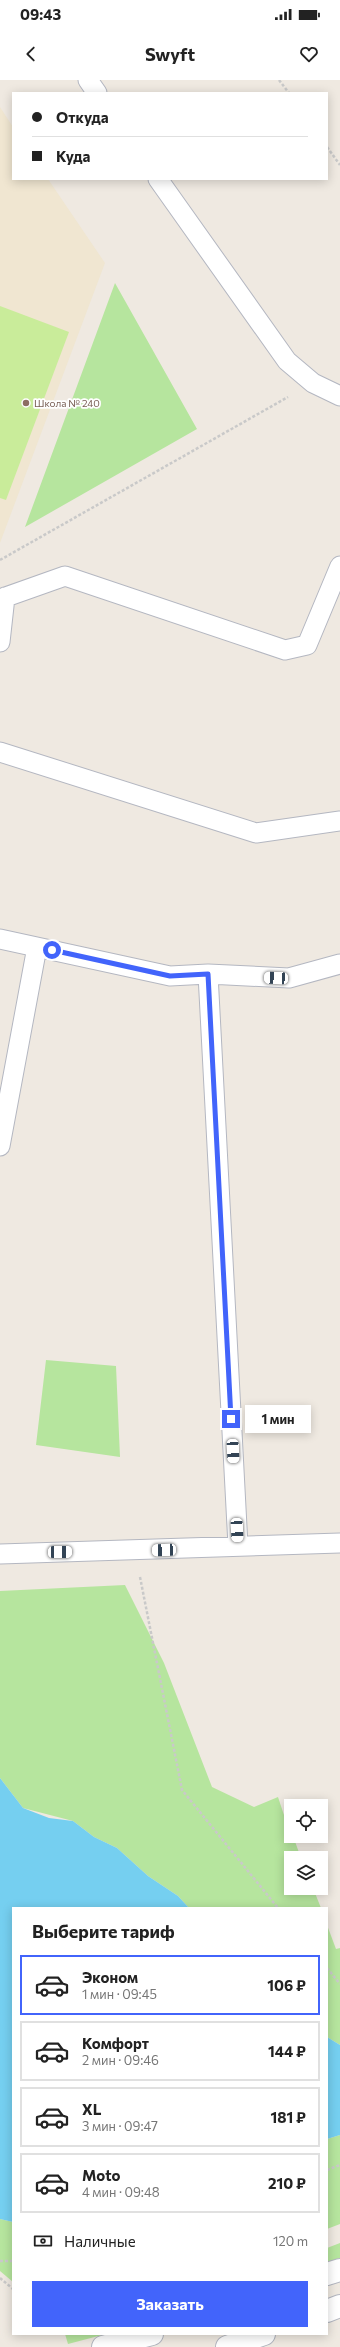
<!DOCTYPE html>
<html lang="ru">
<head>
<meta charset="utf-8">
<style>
	:root { --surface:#fff; --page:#f6f6f6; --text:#222; --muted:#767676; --line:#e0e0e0; --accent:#4264fb }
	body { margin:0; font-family:Commissioner,sans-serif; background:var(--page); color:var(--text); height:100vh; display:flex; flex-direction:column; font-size:15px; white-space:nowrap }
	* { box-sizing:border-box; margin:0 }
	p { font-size:13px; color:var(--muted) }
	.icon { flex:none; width:22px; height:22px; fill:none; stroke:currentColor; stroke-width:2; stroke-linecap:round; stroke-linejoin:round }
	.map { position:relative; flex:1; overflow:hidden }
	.panel { position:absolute; left:12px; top:1827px; width:316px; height:428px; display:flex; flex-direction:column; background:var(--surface); border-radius:0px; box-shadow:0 2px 10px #0003 }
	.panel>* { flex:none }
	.top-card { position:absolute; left:12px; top:12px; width:316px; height:88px; border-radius:0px; box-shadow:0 2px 10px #0003; display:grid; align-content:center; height:88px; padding:0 20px; background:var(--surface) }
	.tools { position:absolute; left:284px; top:1719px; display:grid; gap:8px }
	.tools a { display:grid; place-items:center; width:44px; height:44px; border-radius:0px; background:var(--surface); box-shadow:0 2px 10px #0003; font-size:20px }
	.end { position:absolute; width:18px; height:18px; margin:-9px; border:5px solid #4264fb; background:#fff; box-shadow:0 0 0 2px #fff }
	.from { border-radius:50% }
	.bubble { position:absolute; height:28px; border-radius:0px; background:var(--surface); box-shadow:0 2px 10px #0003; font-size:13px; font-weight:700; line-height:28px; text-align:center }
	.car { position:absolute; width:12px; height:24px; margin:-12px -6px; border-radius:5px; box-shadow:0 0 3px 1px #0007; background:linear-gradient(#fff 24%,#345 0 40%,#fff 0 76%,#345 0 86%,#fff 0) }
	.top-card b { display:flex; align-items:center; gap:14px; height:38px; font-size:15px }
	.top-card b+b { border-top:1px solid var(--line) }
	.top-card i { width:10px; height:10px; background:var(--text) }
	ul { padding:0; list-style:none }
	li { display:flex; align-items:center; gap:12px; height:60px; margin:0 8px 6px; padding:0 12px; border:2px solid var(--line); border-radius:0px }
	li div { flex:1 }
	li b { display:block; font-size:15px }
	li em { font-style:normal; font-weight:700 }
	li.on { border-color:var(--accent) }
	li>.icon { width:36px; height:36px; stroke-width:1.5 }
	h2 { padding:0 20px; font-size:18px; line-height:48px }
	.pay { display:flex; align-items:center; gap:10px; height:44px; padding:0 20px; font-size:15px }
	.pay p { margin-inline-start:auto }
	.cta { display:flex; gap:8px; margin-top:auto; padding:8px 20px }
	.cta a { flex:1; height:46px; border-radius:0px; background:var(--accent); color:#fff; font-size:16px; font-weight:700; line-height:46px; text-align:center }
	.status { display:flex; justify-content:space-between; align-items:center; height:28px; padding:0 20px; background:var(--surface); direction:ltr }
	.status svg { height:11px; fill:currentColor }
	header { display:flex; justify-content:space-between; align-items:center; height:52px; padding:0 20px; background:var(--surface); font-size:18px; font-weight:700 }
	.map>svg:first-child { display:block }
</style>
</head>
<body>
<div class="status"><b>09:43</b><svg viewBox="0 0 49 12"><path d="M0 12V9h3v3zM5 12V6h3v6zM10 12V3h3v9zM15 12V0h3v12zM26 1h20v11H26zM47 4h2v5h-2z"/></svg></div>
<header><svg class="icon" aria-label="back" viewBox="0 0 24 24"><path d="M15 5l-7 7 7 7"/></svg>Swyft<svg class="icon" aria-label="heart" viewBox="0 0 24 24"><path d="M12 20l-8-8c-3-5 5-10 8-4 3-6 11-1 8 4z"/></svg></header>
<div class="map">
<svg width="340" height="2267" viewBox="0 0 340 2267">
	<rect width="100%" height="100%" fill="#efe9e1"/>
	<!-- education -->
	<path fill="#f0e6d1" d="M0,27L13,47V99H48L105,183L0,463Z"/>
	<!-- green -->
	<path fill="#b6e59e" d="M115,203L197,349L25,447Z
		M46,1280L116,1286L120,1377L36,1365Z
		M125,1505L164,1583L212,1707L254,1727L278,1717L291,1756H293L301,1778H291V1808H313L321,1828H189L178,1816L148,1796L117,1768L94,1757L73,1741L23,1728L0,1698V1511Z
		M327,1845L336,1869L340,1868V1965L327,1957Z
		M340,2055V2144L327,2149V2059Z
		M0,2139L13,2142V2202L0,2191Z
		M340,2163V2178L327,2182V2168Z
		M65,2254H106L68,2264Z"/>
	<!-- pitch -->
	<path fill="#c9ec9a" d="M0,226L69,252L6,420L0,418Z"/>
	<!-- water -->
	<path fill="#75cff0" d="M0,1698L23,1728L49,1738L73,1741L94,1757L117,1768L148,1796L178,1816L189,1828H13V2142L0,2139Z
		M327,1957L340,1965V2055L327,2059Z"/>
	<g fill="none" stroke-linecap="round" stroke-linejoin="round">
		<!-- service casing -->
		<g stroke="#b4b7c1" stroke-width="21">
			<path id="service" d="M88,0L97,13
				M158,99L287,281L313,303L340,316
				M0,519L65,496L285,570L307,565L340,486
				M0,562L5,517
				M0,672L256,753L340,741
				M0,859L170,896L208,894L289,898L340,884
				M208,894L238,1466
				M0,1066L37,867
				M0,1474L340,1463"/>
		</g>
		<!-- tertiary casing -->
		<g stroke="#b4b7c1" stroke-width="24">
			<path id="tertiary" d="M327,2194L340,2190
				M327,2231L340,2226
				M103,2267L152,2254
				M227,2267L264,2254"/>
		</g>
		<!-- path -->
		<path stroke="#c9c9c9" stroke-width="2.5" stroke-dasharray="3 2" stroke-linecap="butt" d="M279,0L289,13
			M327,67L340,85
			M0,480L288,317
			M140,1497L182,1710L278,1828
			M327,1888L340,1904
			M327,2090L340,2085
			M0,2181H13
			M0,2198L13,2209"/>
		<!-- service -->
		<use href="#service" stroke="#fff" stroke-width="19"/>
		<!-- tertiary -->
		<use href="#tertiary" stroke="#fff" stroke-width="22"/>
	</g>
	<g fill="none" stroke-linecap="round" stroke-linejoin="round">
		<!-- route -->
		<path stroke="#4264fb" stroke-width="5" d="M52,870L170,896L208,894L231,1339"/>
	</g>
	<!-- markers -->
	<circle fill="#8d6e63" stroke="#fff" stroke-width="1.5" cx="26" cy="323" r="4"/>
	<g text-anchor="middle" stroke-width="3.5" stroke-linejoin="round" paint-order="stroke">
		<!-- education labels -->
		<g font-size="10" fill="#785e54" stroke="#fff" text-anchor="start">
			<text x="34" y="327">Школа № 240</text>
		</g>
	</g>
</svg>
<div class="tools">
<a><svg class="icon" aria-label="locate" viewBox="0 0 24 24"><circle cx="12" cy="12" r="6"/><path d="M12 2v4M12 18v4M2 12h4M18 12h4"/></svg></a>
<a><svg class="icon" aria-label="layers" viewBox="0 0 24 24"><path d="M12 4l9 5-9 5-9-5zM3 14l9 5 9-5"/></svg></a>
</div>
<i class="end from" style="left:52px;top:870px"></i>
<i class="end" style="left:231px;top:1339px"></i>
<div class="bubble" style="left:245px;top:1325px;width:66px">1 мин</div>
<i class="car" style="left:276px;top:898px;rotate:273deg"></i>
<i class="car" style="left:233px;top:1371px;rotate:177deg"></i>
<i class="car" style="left:237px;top:1450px;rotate:177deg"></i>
<i class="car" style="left:164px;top:1470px;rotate:268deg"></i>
<i class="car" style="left:60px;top:1472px;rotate:89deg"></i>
<div class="top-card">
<b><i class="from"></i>Откуда</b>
<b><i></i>Куда</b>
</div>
<section class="panel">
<h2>Выберите тариф</h2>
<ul>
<li class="on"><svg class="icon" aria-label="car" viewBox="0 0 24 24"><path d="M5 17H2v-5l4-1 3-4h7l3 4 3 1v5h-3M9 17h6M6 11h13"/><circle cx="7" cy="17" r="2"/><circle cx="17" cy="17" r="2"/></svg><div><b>Эконом</b><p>1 мин · 09:45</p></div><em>106 ₽</em></li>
<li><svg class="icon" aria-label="car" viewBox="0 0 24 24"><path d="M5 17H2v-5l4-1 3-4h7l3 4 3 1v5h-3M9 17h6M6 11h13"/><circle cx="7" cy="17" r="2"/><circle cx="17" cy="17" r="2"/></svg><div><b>Комфорт</b><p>2 мин · 09:46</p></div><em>144 ₽</em></li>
<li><svg class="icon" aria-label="car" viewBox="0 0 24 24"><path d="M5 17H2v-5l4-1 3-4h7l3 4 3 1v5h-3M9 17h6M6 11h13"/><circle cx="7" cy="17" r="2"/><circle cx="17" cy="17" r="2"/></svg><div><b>XL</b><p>3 мин · 09:47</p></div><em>181 ₽</em></li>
<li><svg class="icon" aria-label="car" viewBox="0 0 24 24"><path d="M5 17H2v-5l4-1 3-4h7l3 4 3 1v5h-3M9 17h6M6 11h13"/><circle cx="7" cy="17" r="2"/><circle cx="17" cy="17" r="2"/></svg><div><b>Moto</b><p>4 мин · 09:48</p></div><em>210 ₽</em></li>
</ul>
<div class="pay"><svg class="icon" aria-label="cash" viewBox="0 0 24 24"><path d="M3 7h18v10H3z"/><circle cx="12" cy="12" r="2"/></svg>Наличные<p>120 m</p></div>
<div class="cta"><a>Заказать</a></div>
</section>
</div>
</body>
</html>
